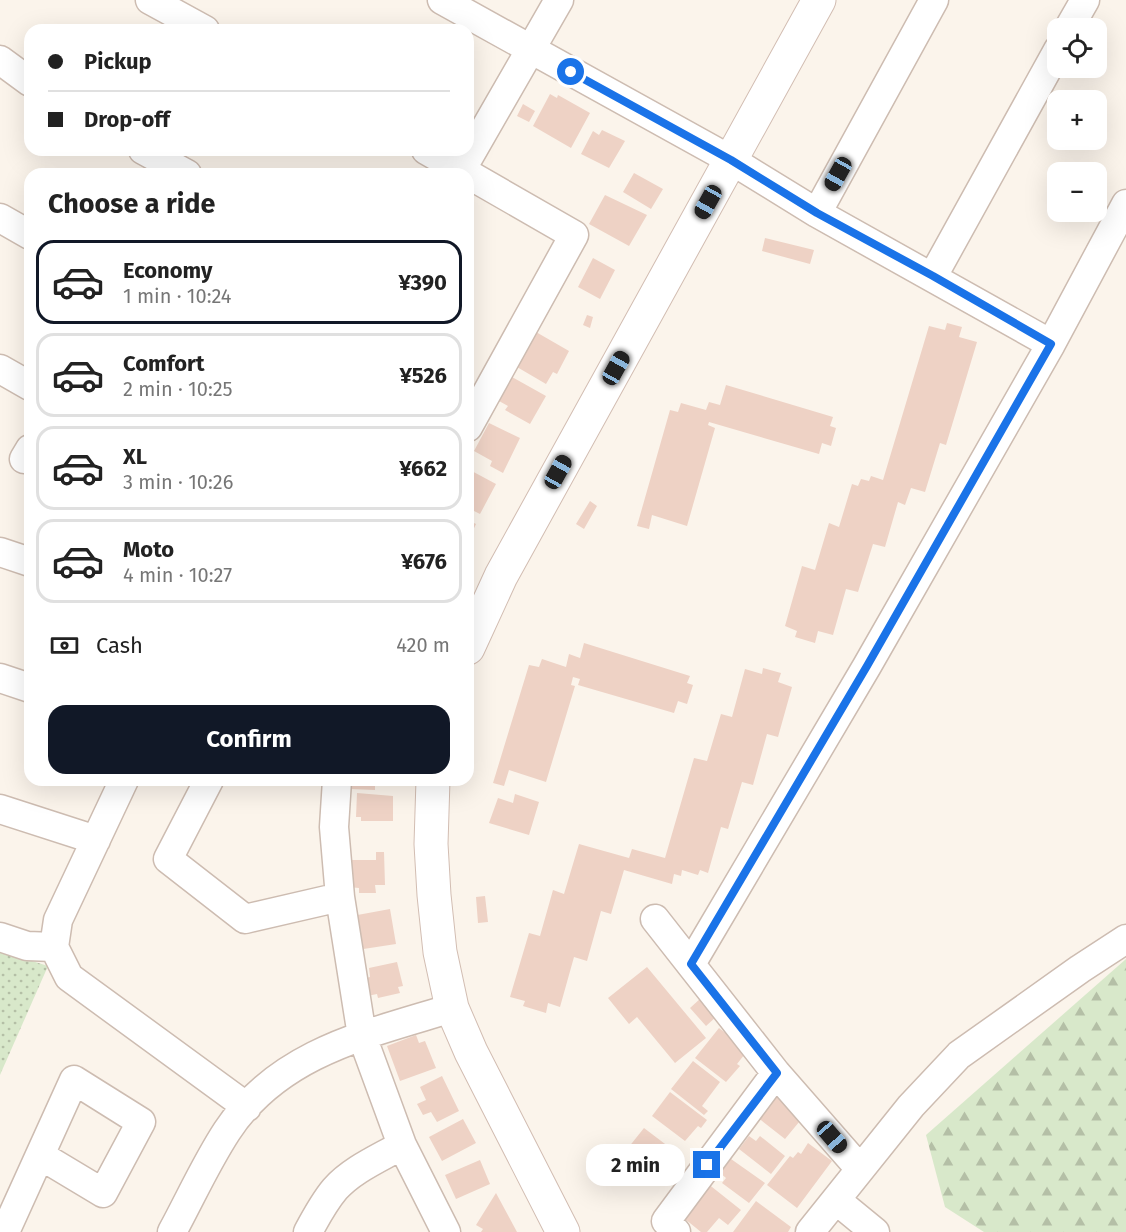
<!DOCTYPE html>
<html lang="en">
<head>
<meta charset="utf-8">
<style>
	:root { --surface:#fff; --page:#f2f2f2; --text:#222; --muted:#767676; --line:#e0e0e0; --accent:#111827 }
	body { margin:0; font-family:"Fira Sans",sans-serif; background:var(--page); color:var(--text); height:100vh; display:flex; flex-direction:column; font-size:22px; white-space:nowrap }
	* { box-sizing:border-box; margin:0 }
	p { font-size:20px; color:var(--muted) }
	.icon { flex:none; width:33px; height:33px; fill:none; stroke:currentColor; stroke-width:2; stroke-linecap:round; stroke-linejoin:round }
	.map { position:relative; flex:1; overflow:hidden }
	.drawer { position:absolute; left:24px; top:168px; width:450px; height:618px; display:flex; flex-direction:column; background:var(--surface); border-radius:18px; box-shadow:0 6px 24px #0002 }
	.drawer>* { flex:none }
	.top-card { position:absolute; left:24px; top:24px; width:450px; height:132px; border-radius:18px; box-shadow:0 6px 24px #0002; display:grid; align-content:center; height:132px; padding:0 24px; background:var(--surface) }
	.buttons { position:absolute; left:1047px; top:18px; display:grid; gap:12px }
	.buttons a { display:grid; place-items:center; width:60px; height:60px; border-radius:12px; background:var(--surface); box-shadow:0 6px 24px #0002; font-size:30px }
	.end { position:absolute; width:27px; height:27px; margin:-14px; border:8px solid #1a73e8; background:#fff; box-shadow:0 0 0 3px #fff }
	.from { border-radius:50% }
	.bubble { position:absolute; height:42px; border-radius:18px; background:var(--surface); box-shadow:0 6px 24px #0002; font-size:20px; font-weight:700; line-height:42px; text-align:center }
	.car { position:absolute; width:18px; height:36px; margin:-18px -9px; border-radius:8px; box-shadow:0 0 4px 2px #0007; background:linear-gradient(#222 24%,#8ab4d8 0 40%,#222 0 76%,#8ab4d8 0 86%,#222 0) }
	.top-card b { display:flex; align-items:center; gap:21px; height:57px; font-size:22px }
	.top-card b+b { border-top:2px solid var(--line) }
	.top-card i { width:15px; height:15px; background:var(--text) }
	ul { padding:0; list-style:none }
	li { display:flex; align-items:center; gap:18px; height:84px; margin:0 12px 9px; padding:0 12px; border:3px solid var(--line); border-radius:18px }
	li div { flex:1 }
	li b { display:block; font-size:22px }
	li em { font-style:normal; font-weight:700 }
	li.current { border-color:var(--accent) }
	li>.icon { width:54px; height:54px; stroke-width:1.5 }
	h2 { padding:0 24px; font-size:27px; line-height:72px }
	.pay { display:flex; align-items:center; gap:15px; height:66px; padding:0 24px; font-size:22px }
	.pay p { margin-inline-start:auto }
	.cta { display:flex; gap:12px; margin-top:auto; padding:12px 24px }
	.cta a { flex:1; height:69px; border-radius:18px; background:var(--accent); color:#fff; font-size:24px; font-weight:700; line-height:69px; text-align:center }
	.map>svg:first-child { display:block }
</style>
</head>
<body>
<div class="map">
<svg width="1126" height="1232" viewBox="0 0 1126 1232">
	<defs>
		<pattern id="grass-dots" width="8" height="8" patternUnits="userSpaceOnUse" patternTransform="scale(1.5)"><rect width="8" height="8" fill="#d8e8ca"/><path d="M2 2h.1M6 6h.1" fill="none" stroke="#b4bfa6" stroke-width="1.8" stroke-linecap="round"/></pattern>
		<pattern id="forest-firs" width="22" height="20" patternUnits="userSpaceOnUse" patternTransform="scale(1.5)"><rect width="22" height="20" fill="#d8e8ca"/><path d="M5 1l3.5 6h-7zM16 11l3.5 6h-7z" fill="#b4bfa6"/></pattern>
	</defs>
	<rect width="100%" height="100%" fill="#fbf4eb"/>
	<!-- grass -->
	<path fill="url(#grass-dots)" d="M0,951L48,966L0,1075Z"/>
	<!-- forest -->
	<path fill="url(#forest-firs)" d="M1126,959V1232H984L945,1207L926,1135Z"/>
	<!-- building -->
	<path fill="#eed2c5" d="M550,94L557,98L558,95L590,113L571,148L533,126Z
		M523,104L535,111L529,122L517,116Z
		M602,130L625,141L609,168L581,154L593,131L599,135Z
		M634,173L663,189L651,209L623,192Z
		M605,195L647,215L629,246L589,224Z
		M765,238L814,250L810,264L762,251Z
		M593,258L615,270L600,299L578,287Z
		M587,315L593,317L590,328L583,325Z
		M947,323L962,327L959,337L977,342L946,445L940,443L925,492L911,488L905,505L898,502L885,547L873,544L858,592L846,589L833,635L818,631L815,643L795,637L797,631L785,626L802,566L815,570L829,523L839,527L852,484L858,486L861,479L869,481L871,476L883,480L929,326L945,330Z
		M536,332L569,351L557,374L553,372L546,384L517,367Z
		M512,377L546,396L530,424L505,410L508,406L499,401Z
		M726,385L833,417L830,426L836,428L831,446L822,443L819,454L709,422L708,425L715,428L687,526L652,515L649,529L637,526L670,410L678,412L681,403L706,410L709,402L720,405Z
		M489,423L520,438L503,473L490,466L492,461L474,451Z
		M468,469L496,484L480,514L468,508Z
		M590,501L597,506L584,529L576,524Z
		M468,520L476,524L468,541Z
		M584,643L690,676L687,683L693,685L687,704L678,701L674,713L578,685L580,679L573,677L571,685L575,686L546,782L509,770L504,786L493,783L529,665L539,667L542,659L566,667L569,654L580,658Z
		M763,668L781,673L778,682L792,687L778,737L767,734L753,785L742,782L728,829L721,827L708,873L700,870L698,875L682,870L681,876L674,874L672,884L624,870L611,914L601,911L587,961L574,957L560,1007L548,1003L546,1013L523,1006L525,1001L510,997L529,933L540,936L553,890L564,894L579,844L629,858L632,849L665,858L694,758L707,761L721,714L732,717L745,669L762,674Z
		M350,780H375V790L350,789Z
		M357,793L393,796V821H361V817H356Z
		M515,794L539,802L529,835L489,823L498,798L513,803Z
		M376,852H384L385,885H375L376,893H359V888L348,887V860H376Z
		M485,896L488,922L478,923L476,897Z
		M390,909L396,944L357,950L352,916Z
		M397,962L403,986L398,987L400,993L378,998L377,994L367,996L362,979L370,977L369,968Z
		M647,967L706,1038L675,1063L637,1017L629,1024L608,998Z
		M701,998L717,1016L706,1026L690,1008Z
		M719,1028L748,1050L737,1064L740,1066L726,1082L695,1058Z
		M416,1035L419,1043L425,1041L436,1068L400,1081L387,1046Z
		M693,1061L720,1082L702,1106L708,1111L704,1115L671,1089Z
		M442,1076L459,1111L437,1122L431,1112L423,1115L417,1104L426,1100L420,1087Z
		M670,1092L707,1120L701,1128L698,1126L685,1141L652,1116Z
		M775,1094L804,1116L785,1139L757,1117Z
		M463,1119L476,1143L442,1161L429,1137Z
		M644,1128L669,1147L657,1161L665,1168L661,1173L656,1169L648,1180L620,1158Z
		M749,1136L756,1141L760,1136L785,1156L771,1174L739,1149Z
		M808,1143L832,1161L797,1208L767,1185L790,1156L793,1158L798,1152L801,1154Z
		M731,1159L765,1183L749,1203L722,1183L726,1178L720,1173Z
		M480,1160L490,1184L456,1199L445,1175Z
		M616,1160L621,1165L615,1171L610,1166Z
		M707,1183L741,1210L728,1225L719,1218L707,1232H701L680,1215Z
		M496,1193L517,1232H481L483,1229L476,1225Z
		M756,1201L791,1227L788,1232H733Z"/>
	<g fill="none" stroke-linecap="round" stroke-linejoin="round">
		<!-- street casing -->
		<g stroke="#cdbcb1" stroke-width="31">
			<path id="street" d="M150,0L205,30
				M442,0L731,160L817,213L1051,344
				M1069,28L1085,0
				M0,60L30,82
				M143,150L187,174
				M426,150L574,235L468,427
				M459,174L559,0
				M817,213L934,0
				M0,218L30,235
				M933,276L1058,50
				M0,369L30,386
				M24,459L30,449
				M0,552L30,562
				M0,678L30,688
				M124,780L58,920L54,947L69,977L247,1107
				M209,780L168,859L245,919L340,897
				M337,780L334,827L340,897L362,1036L402,1145L446,1232
				M0,809L96,840
				M655,919L776,1073L860,1169
				M0,937L27,946L54,947
				M691,964L867,666L1051,344L1126,204
				M836,1200L875,1232
				M5,1232L74,1080L141,1122L103,1193L43,1157
				M172,1232C190,1199 206,1163 227,1131C279,1052 368,1034 452,1008
				M308,1232C316,1217 324,1202 335,1189C353,1169 380,1158 402,1145
				M676,1232L666,1221L776,1073
				M810,1232L911,1106L959,1055L1080,969L1126,939"/>
		</g>
		<!-- secondary casing -->
		<g stroke="#d2bdb2" stroke-width="35">
			<path id="secondary" d="M468,648L501,576L819,0
				M433,780L431,844L434,895L440,952L452,1008L471,1052L563,1232"/>
		</g>
		<!-- street -->
		<use href="#street" stroke="#fff" stroke-width="28"/>
		<!-- secondary -->
		<use href="#secondary" stroke="#fff" stroke-width="33"/>
	</g>
	<g fill="none" stroke-linecap="round" stroke-linejoin="round">
		<!-- route -->
		<path stroke="#1a73e8" stroke-width="8" d="M571,72L731,160L817,213L933,276L1051,344L867,666L691,964L777,1073L707,1165"/>
	</g>
</svg>
<div class="buttons">
<a><svg class="icon" aria-label="locate" viewBox="0 0 24 24"><circle cx="12" cy="12" r="6"/><path d="M12 2v4M12 18v4M2 12h4M18 12h4"/></svg></a>
<a>+</a>
<a>−</a>
</div>
<i class="end from" style="left:571px;top:72px"></i>
<i class="end" style="left:707px;top:1165px"></i>
<div class="bubble" style="left:586px;top:1144px;width:99px">2 min</div>
<i class="car" style="left:838px;top:174px;rotate:209deg"></i>
<i class="car" style="left:708px;top:202px;rotate:209deg"></i>
<i class="car" style="left:616px;top:368px;rotate:29deg"></i>
<i class="car" style="left:558px;top:472px;rotate:29deg"></i>
<i class="car" style="left:832px;top:1137px;rotate:139deg"></i>
<div class="top-card">
<b><i class="from"></i>Pickup</b>
<b><i></i>Drop-off</b>
</div>
<section class="drawer">
<h2>Choose a ride</h2>
<ul>
<li class="current"><svg class="icon" aria-label="car" viewBox="0 0 24 24"><path d="M5 17H2v-5l4-1 3-4h7l3 4 3 1v5h-3M9 17h6M6 11h13"/><circle cx="7" cy="17" r="2"/><circle cx="17" cy="17" r="2"/></svg><div><b>Economy</b><p>1 min · 10:24</p></div><em>¥390</em></li>
<li><svg class="icon" aria-label="car" viewBox="0 0 24 24"><path d="M5 17H2v-5l4-1 3-4h7l3 4 3 1v5h-3M9 17h6M6 11h13"/><circle cx="7" cy="17" r="2"/><circle cx="17" cy="17" r="2"/></svg><div><b>Comfort</b><p>2 min · 10:25</p></div><em>¥526</em></li>
<li><svg class="icon" aria-label="car" viewBox="0 0 24 24"><path d="M5 17H2v-5l4-1 3-4h7l3 4 3 1v5h-3M9 17h6M6 11h13"/><circle cx="7" cy="17" r="2"/><circle cx="17" cy="17" r="2"/></svg><div><b>XL</b><p>3 min · 10:26</p></div><em>¥662</em></li>
<li><svg class="icon" aria-label="car" viewBox="0 0 24 24"><path d="M5 17H2v-5l4-1 3-4h7l3 4 3 1v5h-3M9 17h6M6 11h13"/><circle cx="7" cy="17" r="2"/><circle cx="17" cy="17" r="2"/></svg><div><b>Moto</b><p>4 min · 10:27</p></div><em>¥676</em></li>
</ul>
<div class="pay"><svg class="icon" aria-label="cash" viewBox="0 0 24 24"><path d="M3 7h18v10H3z"/><circle cx="12" cy="12" r="2"/></svg>Cash<p>420 m</p></div>
<div class="cta"><a>Confirm</a></div>
</section>
</div>
</body>
</html>
